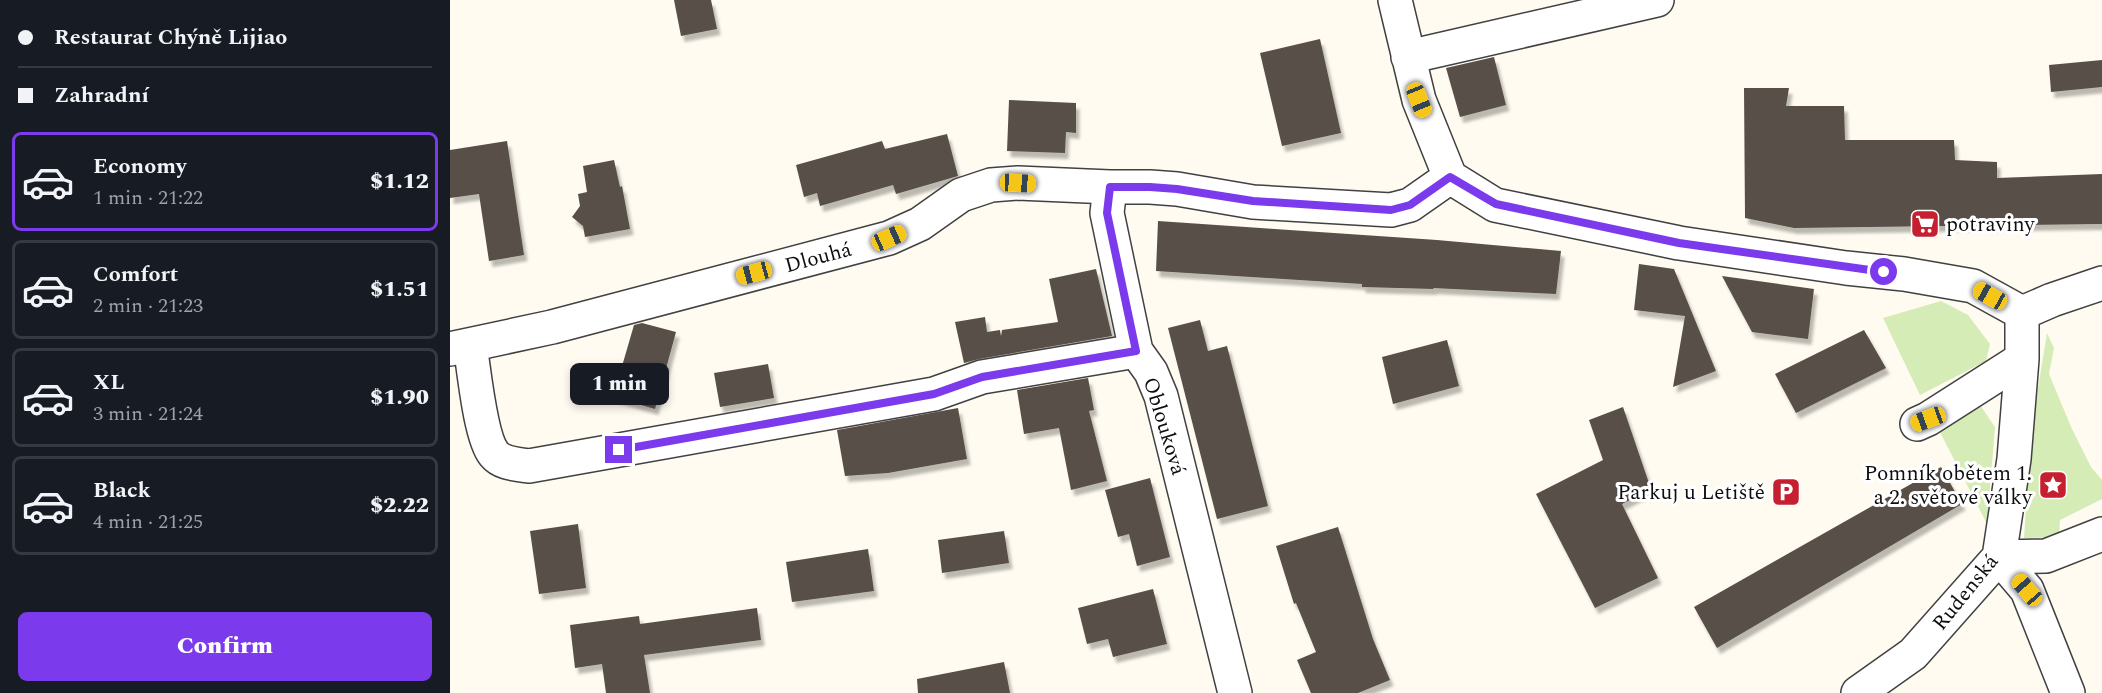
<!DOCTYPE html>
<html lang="en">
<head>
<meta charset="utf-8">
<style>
	:root { --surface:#171b24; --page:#242831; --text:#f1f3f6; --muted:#9ea1a6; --line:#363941; --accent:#7c3aed }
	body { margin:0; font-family:Spectral,serif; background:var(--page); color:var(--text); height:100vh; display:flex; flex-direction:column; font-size:22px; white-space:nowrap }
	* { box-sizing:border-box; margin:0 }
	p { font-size:20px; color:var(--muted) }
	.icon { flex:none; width:33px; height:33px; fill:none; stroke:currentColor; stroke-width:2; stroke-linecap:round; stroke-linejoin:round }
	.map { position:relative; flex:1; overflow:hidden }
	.drawer { display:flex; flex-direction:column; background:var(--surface); width:450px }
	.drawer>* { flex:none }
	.hud { display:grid; align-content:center; height:132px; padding:0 18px; background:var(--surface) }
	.end { position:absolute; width:27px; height:27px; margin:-14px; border:8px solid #7c3aed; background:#fff; box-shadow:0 0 0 3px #fff }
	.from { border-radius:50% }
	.bubble { position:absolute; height:42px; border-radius:9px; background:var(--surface); box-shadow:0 3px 9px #0003; font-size:20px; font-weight:800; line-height:42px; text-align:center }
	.car { position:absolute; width:18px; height:36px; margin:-18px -9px; border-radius:8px; box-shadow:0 0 4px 2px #0007; background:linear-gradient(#f5c518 24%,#345 0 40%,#f5c518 0 76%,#345 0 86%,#f5c518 0) }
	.hud b { display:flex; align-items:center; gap:21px; height:57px; font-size:22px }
	.hud b+b { border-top:2px solid var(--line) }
	.hud i { width:15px; height:15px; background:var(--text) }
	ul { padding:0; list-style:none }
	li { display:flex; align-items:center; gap:18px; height:99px; margin:0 12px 9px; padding:0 6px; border:3px solid var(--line); border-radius:9px }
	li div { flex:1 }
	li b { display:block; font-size:22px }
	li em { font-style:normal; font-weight:800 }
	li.current { border-color:var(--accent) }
	li>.icon { width:54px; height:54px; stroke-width:1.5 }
	.primary-button { display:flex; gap:12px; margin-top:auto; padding:12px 18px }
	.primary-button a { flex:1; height:69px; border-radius:9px; background:var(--accent); color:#fff; font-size:24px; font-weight:800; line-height:69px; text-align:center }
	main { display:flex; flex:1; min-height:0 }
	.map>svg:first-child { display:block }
</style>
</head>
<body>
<main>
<section class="drawer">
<div class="hud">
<b><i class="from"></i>Restaurat Chýně Lijiao</b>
<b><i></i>Zahradní</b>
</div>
<ul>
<li class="current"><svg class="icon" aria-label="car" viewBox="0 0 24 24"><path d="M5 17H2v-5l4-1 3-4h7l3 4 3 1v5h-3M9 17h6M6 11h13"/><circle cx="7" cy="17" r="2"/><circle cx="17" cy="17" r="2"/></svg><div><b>Economy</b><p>1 min · 21:22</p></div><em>$1.12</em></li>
<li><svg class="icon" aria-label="car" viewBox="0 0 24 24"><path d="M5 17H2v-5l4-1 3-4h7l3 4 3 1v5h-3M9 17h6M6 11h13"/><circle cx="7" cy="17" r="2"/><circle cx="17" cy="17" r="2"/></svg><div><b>Comfort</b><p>2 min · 21:23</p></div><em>$1.51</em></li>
<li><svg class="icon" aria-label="car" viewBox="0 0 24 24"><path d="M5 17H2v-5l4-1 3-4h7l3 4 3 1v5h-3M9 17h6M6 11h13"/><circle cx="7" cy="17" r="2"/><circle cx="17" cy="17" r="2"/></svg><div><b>XL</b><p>3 min · 21:24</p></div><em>$1.90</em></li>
<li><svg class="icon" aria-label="car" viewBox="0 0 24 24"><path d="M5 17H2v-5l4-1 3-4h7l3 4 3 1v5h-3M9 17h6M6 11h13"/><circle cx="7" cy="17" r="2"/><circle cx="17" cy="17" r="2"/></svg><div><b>Black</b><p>4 min · 21:25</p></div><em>$2.22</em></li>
</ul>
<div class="primary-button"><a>Confirm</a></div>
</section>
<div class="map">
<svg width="1652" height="693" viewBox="0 0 1652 693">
	<defs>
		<filter id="shadow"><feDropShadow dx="3.5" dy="6" stdDeviation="1.5" flood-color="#0004"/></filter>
	</defs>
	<rect width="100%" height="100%" fill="#fffbf0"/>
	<!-- green -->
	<path fill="#d5ecb7" d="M1491,301L1518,315L1540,344L1536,361L1470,395L1433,318Z
		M1597,333L1604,348L1599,374L1622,429L1641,467L1652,480V499L1610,520L1609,537L1574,538L1581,432Z
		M1530,405L1545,427L1537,524L1490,432L1491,422Z"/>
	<!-- building -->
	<path fill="#584f4a" filter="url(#shadow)" d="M224,0H261L267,29L231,36Z
		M870,39L891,133L832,146L810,53Z
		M1044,57L1056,105L1010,117L996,68Z
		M1652,60V87L1601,92L1599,65Z
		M1294,88H1339L1336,106H1394L1395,140H1504L1505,160L1547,162V178L1652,174V224L1344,228L1295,218Z
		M559,100L626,103V133L616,132L615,153L557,151Z
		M497,134L508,176L446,194L443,185L370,206L367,193L354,197L346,165L432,141L435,149Z
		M57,141L74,255L39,261L29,194L0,198V150Z
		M164,160L170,187L172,186L180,229L135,237L133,226L122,217L130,206L128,194L137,192L133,166Z
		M708,221L987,240L1111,251L1106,294L983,288L984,289L912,287V284L706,271Z
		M1189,264L1224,269L1266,371L1223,387L1235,316L1184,310Z
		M646,269L662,336L529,359L514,363L505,322L535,317L537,332L550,330L551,336L552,330L608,322L599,279Z
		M1272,276L1364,289L1358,339L1302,332Z
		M750,320L758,351L777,346L818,506L767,519L718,328Z
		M192,323L226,332L205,409L163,397L184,325Z
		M1414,330L1436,368L1346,413L1325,374Z
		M997,340L1009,386L943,404L932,357Z
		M318,364L324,398L270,407L264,373Z
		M638,378L644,410L639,411L657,481L621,490L609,428L574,434L567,390Z
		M1173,407L1201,489L1172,504L1208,578L1145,608L1086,494L1153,460L1139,420Z
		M508,408L517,459L438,473L395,476L387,430Z
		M1491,467L1512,504L1267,648L1244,607Z
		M700,478L720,557L687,566L679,534L668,537L655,490Z
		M128,524L136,588L89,594L80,531Z
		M888,527L923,639L940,680L908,693H861L847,660L866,652L846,603L844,604L826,546Z
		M554,531L559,563L492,573L488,540Z
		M418,549L424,591L342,602L336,562Z
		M703,589L717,644L663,657L658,639L637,644L628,608Z
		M307,608L311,640L194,655L200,693H156L152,664L125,668L120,625L189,616L190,624Z
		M554,662L560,693H468L467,679Z"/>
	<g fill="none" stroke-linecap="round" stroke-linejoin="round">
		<!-- minor casing -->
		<g stroke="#414141" stroke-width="36">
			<path id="minor" d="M945,0L969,100L1000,177L1045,205L1229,243L1396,268L1454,274L1523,286L1572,313
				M958,57L1207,0
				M1572,313L1602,300L1652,283
				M20,345C24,369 30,437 44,454C52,464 67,464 79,466L484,394L532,377L686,351
				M0,349L102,327L439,238L470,224L511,195L541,185L568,183L660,187
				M1467,424L1478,419L1572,359
				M1549,557L1577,590L1618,693
				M1549,557L1596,556L1652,534
				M785,693L711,396L701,372L686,351L657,213L660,187H700L727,189L803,202L941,210L960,205L1000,177
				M1408,693L1463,654L1549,557L1564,459L1572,359V313"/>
		</g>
		<!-- minor -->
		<use href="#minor" stroke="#fff" stroke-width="33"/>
	</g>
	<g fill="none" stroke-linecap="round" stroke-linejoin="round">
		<!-- route -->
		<path stroke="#7c3aed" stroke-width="8" d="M169,450L484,394L532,377L686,351L657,213L660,187H700L727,189L803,201L941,210L960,205L1000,177L1046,204L1229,243L1434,272"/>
	</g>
	<!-- icons -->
	<defs>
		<g id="supermarket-square" transform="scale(1.5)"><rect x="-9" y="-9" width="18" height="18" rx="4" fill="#c61f30" stroke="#fff"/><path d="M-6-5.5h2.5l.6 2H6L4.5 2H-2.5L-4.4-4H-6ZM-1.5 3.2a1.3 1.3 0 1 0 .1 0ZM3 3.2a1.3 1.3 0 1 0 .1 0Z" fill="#fff"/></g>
		<g id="sight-square" transform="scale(1.5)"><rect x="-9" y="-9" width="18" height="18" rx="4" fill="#c61f30" stroke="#fff"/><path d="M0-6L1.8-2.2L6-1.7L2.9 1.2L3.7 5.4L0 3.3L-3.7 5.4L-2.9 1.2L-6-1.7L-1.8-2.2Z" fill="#fff"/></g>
		<g id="parking-square" transform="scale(1.5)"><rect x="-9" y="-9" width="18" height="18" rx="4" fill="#c61f30" stroke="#fff"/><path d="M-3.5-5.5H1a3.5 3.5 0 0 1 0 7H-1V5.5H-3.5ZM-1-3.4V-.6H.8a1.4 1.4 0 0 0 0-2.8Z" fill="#fff"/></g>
	</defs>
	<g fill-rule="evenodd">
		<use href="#supermarket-square" x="1475" y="224"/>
		<use href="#sight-square" x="1603" y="485"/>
		<use href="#parking-square" x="1336" y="492"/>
	</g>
	<g text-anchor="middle" stroke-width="6" stroke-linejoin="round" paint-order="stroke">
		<!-- poi labels -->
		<g font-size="21" fill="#0e0e0e" stroke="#fff" text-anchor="end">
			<text x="1496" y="231" text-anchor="start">potraviny</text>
			<text x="1582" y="480">Pomník obětem 1.<tspan x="1582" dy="24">a 2. světové války</tspan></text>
			<text x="1315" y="499">Parkuj u Letiště</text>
		</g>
		<!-- street labels -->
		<g font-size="21" fill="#0e0e0e" stroke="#fff">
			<text transform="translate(368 257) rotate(-15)" y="7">Dlouhá</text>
			<text transform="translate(715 426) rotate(73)" y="7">Oblouková</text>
			<text transform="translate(1515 592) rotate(-51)" y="7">Rudenská</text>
		</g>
	</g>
</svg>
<i class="end from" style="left:1434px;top:272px"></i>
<i class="end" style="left:169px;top:450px"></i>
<div class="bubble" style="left:120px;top:363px;width:99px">1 min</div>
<i class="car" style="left:969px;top:100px;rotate:158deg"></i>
<i class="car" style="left:568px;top:183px;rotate:93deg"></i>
<i class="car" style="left:439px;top:238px;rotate:66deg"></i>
<i class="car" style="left:304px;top:273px;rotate:255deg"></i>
<i class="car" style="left:1540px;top:296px;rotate:299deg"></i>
<i class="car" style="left:1478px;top:419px;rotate:250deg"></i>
<i class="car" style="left:1577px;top:590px;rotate:319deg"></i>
</div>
</main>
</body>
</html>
